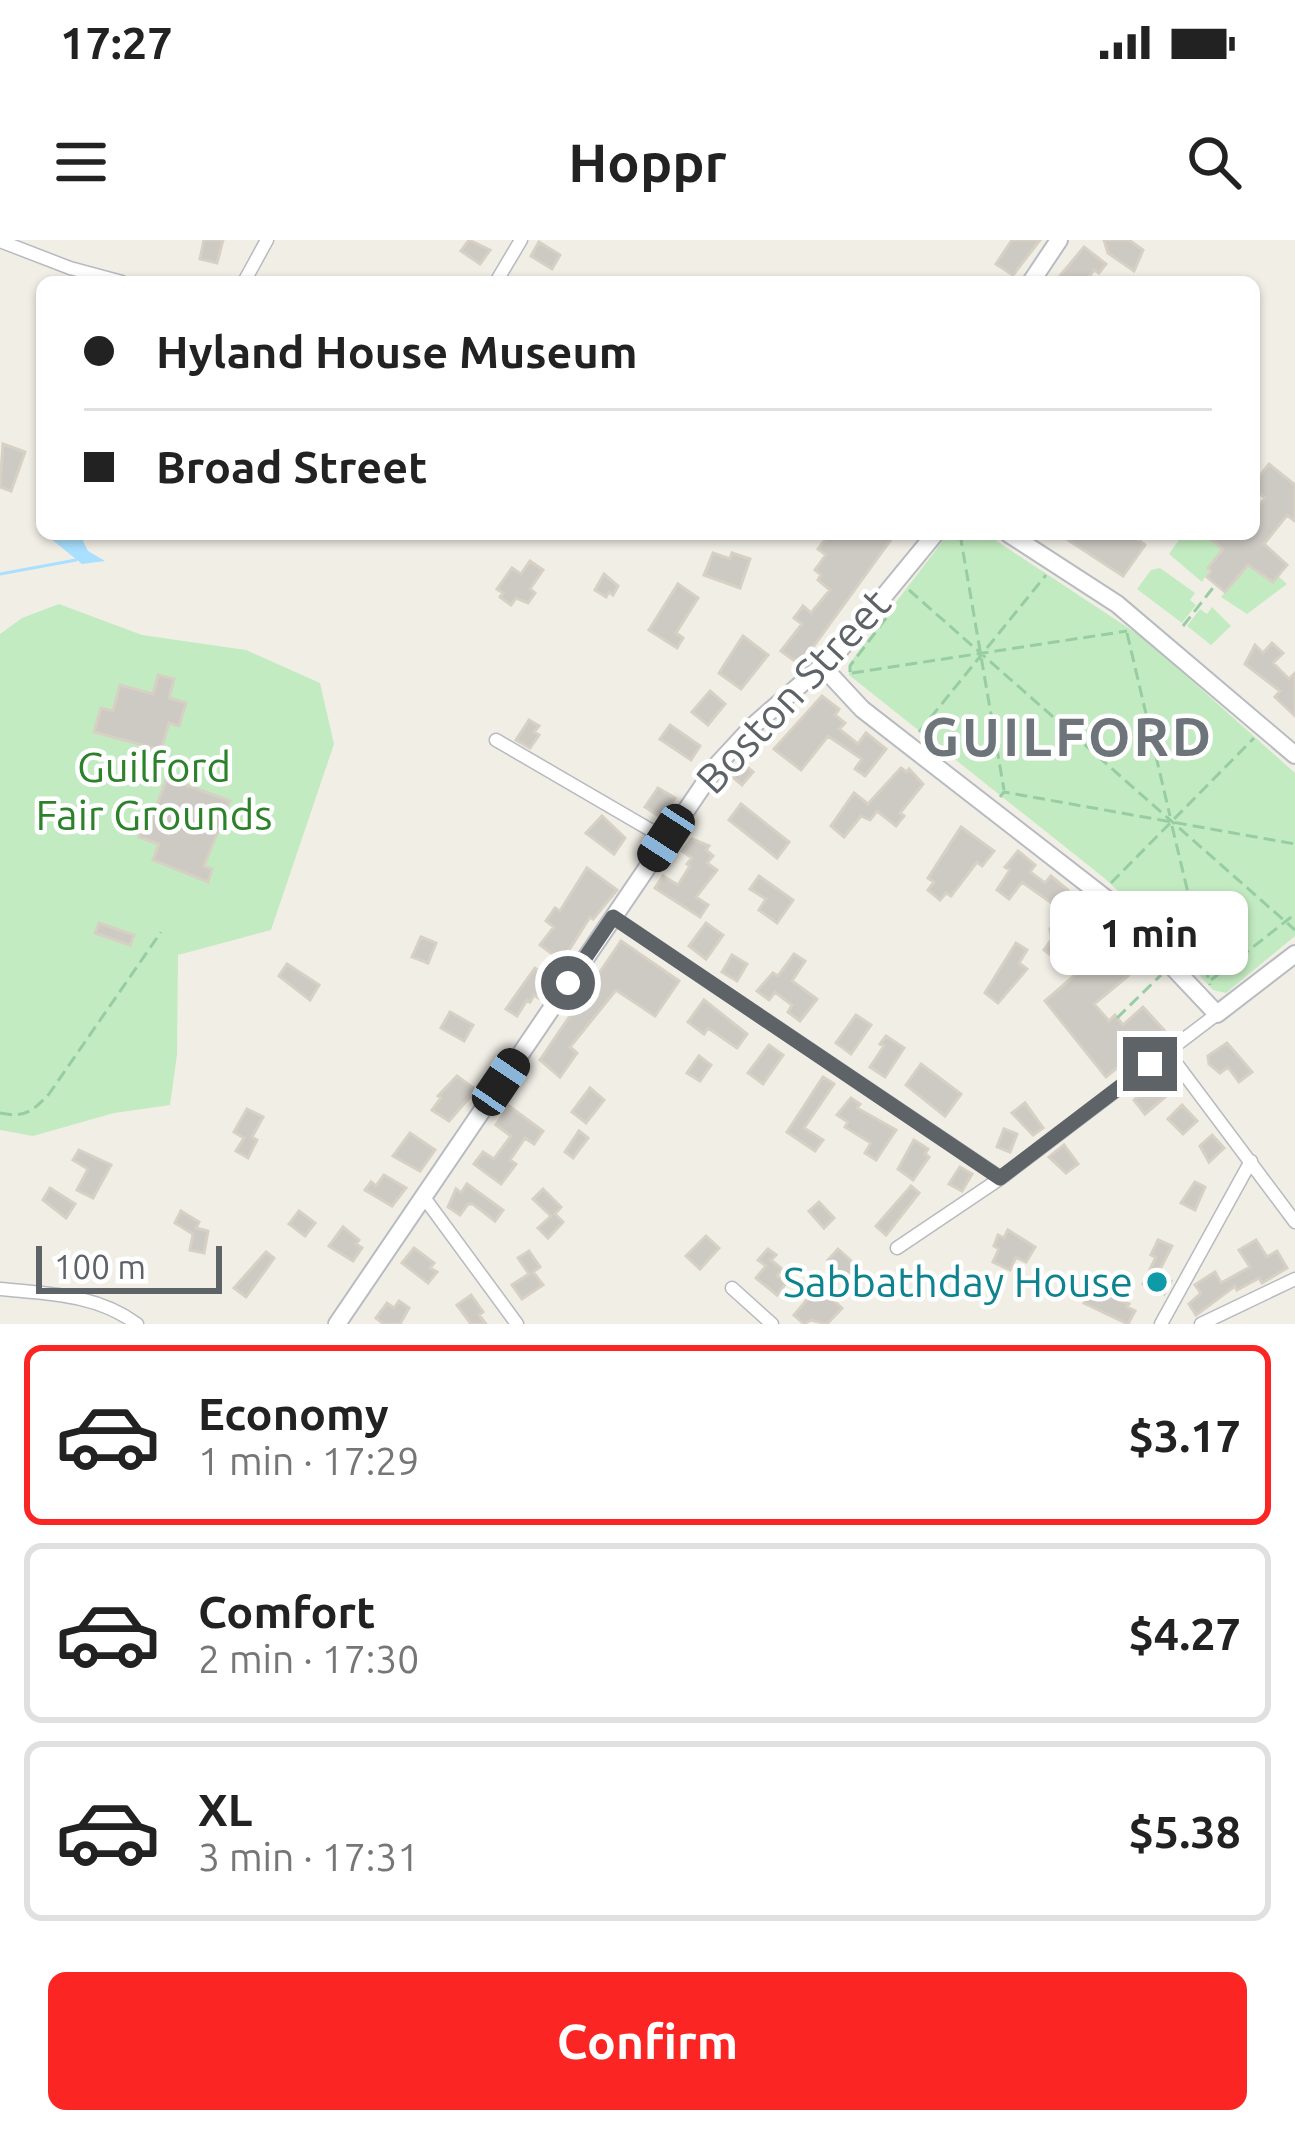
<!DOCTYPE html>
<html lang="en">
<head>
<meta charset="utf-8">
<style>
	:root { --surface:#fff; --page:#f6f6f6; --text:#222; --muted:#767676; --line:#e0e0e0; --accent:#fb2623 }
	body { margin:0; font-family:Ubuntu,sans-serif; background:var(--page); color:var(--text); height:100vh; display:flex; flex-direction:column; font-size:45px; white-space:nowrap }
	* { box-sizing:border-box; margin:0 }
	p { font-size:39px; color:var(--muted) }
	.icon { flex:none; width:66px; height:66px; fill:none; stroke:currentColor; stroke-width:2; stroke-linecap:round; stroke-linejoin:round }
	.map { position:relative; height:1084px; overflow:hidden }
	.side { display:flex; flex-direction:column; background:var(--surface); flex:1 }
	.side>* { flex:none }
	.guide { position:absolute; left:36px; top:36px; width:1224px; height:264px; border-radius:18px; box-shadow:0 3px 9px #0004; display:grid; align-content:center; height:264px; padding:0 48px; background:var(--surface) }
	.scale { position:absolute; left:36px; bottom:30px; width:186px; box-sizing:border-box; padding-left:12px; border:6px solid #5e6368; border-top:0; font-size:33px; line-height:42px; white-space:nowrap; color:#5e6368; -webkit-text-stroke:9px #fff; paint-order:stroke }
	.end { position:absolute; width:54px; height:54px; margin:-27px; border:15px solid #5e6368; background:#fff; box-shadow:0 0 0 6px #fff }
	.from { border-radius:50% }
	.bubble { position:absolute; height:84px; border-radius:18px; background:var(--surface); box-shadow:0 3px 9px #0004; font-size:39px; font-weight:700; line-height:84px; text-align:center }
	.car { position:absolute; width:36px; height:72px; margin:-36px -18px; border-radius:15px; box-shadow:0 0 9px 3px #0007; background:linear-gradient(#222 24%,#8ab4d8 0 40%,#222 0 76%,#8ab4d8 0 86%,#222 0) }
	.guide b { display:flex; align-items:center; gap:42px; height:114px; font-size:45px }
	.guide b+b { border-top:3px solid var(--line) }
	.guide i { width:30px; height:30px; background:var(--text) }
	ul { padding:21px 0 0; list-style:none }
	li { display:flex; align-items:center; gap:36px; height:180px; margin:0 24px 18px; padding:0 24px; border:6px solid var(--line); border-radius:18px }
	li div { flex:1 }
	li b { display:block; font-size:45px }
	li em { font-style:normal; font-weight:700 }
	li.active { border-color:var(--accent) }
	li>.icon { width:108px; height:108px; stroke-width:1.5 }
	.button { display:flex; gap:24px; margin-top:auto; padding:24px 48px }
	.button a { flex:1; height:138px; border-radius:18px; background:var(--accent); color:#fff; font-size:48px; font-weight:700; line-height:138px; text-align:center }
	.status { display:flex; justify-content:space-between; align-items:center; height:84px; padding:0 60px; background:var(--surface); direction:ltr }
	.status svg { height:33px; fill:currentColor }
	header { display:flex; justify-content:space-between; align-items:center; height:156px; padding:0 48px; background:var(--surface); font-size:54px; font-weight:700 }
	.map>svg:first-child { display:block }
</style>
</head>
<body>
<div class="status"><b>17:27</b><svg viewBox="0 0 49 12"><path d="M0 12V9h3v3zM5 12V6h3v6zM10 12V3h3v9zM15 12V0h3v12zM26 1h20v11H26zM47 4h2v5h-2z"/></svg></div>
<header><svg class="icon" aria-label="menu" viewBox="0 0 24 24"><path d="M4 6h16M4 12h16M4 18h16"/></svg>Hoppr<svg class="icon" aria-label="search" viewBox="0 0 24 24"><circle cx="10" cy="10" r="6"/><path d="M15 15l6 6"/></svg></header>
<div class="map">
<svg width="1295" height="1084" viewBox="0 0 1295 1084">
	<rect width="100%" height="100%" fill="#f1eee6"/>
	<!-- green -->
	<path fill="#c3ebc1" d="M948,294H986L1145,399L1295,533V696L1226,753L1213,750L1140,671L1103,637L849,435V424Z
		M1183,294H1206L1223,309L1202,342L1169,314Z
		M1248,325L1266,339L1278,336L1287,344L1247,374L1221,357Z
		M1160,328L1195,353L1190,360L1196,365L1182,383L1137,349L1151,330Z
		M59,364L142,395L246,410L320,443L334,504L271,690L178,715L177,815L170,865L114,873L33,896L0,890V394L22,378Z
		M1212,367L1231,386L1211,405L1187,386L1200,369L1207,374Z"/>
	<!-- water -->
	<path fill="#a9dfff" d="M45,294H88L83,301L88,311L105,321L82,324Z"/>
	<g fill="none" stroke-linecap="round" stroke-linejoin="round">
		<!-- stream -->
		<path stroke="#a9dfff" stroke-width="3" d="M0,334L76,320"/>
	</g>
	<!-- building -->
	<path fill="#cdc9c3" stroke="#d7d0c4" stroke-width="3" d="M204,0H223L217,23L200,19Z
		M469,0L490,10L480,24L461,11Z
		M1012,0H1040L1013,35L996,24Z
		M1104,0H1129L1143,10L1134,31L1108,13Z
		M539,2L560,15L552,29L531,16Z
		M1084,7L1106,24L1099,33L1094,30L1085,42H1066L1059,37Z
		M3,204L25,212L11,251L0,247Z
		M1269,224L1295,245V281L1287,275L1264,304L1287,325L1273,342L1248,325L1225,352L1207,337L1211,331L1208,328L1223,309L1204,294H1254V272L1265,258L1254,249V243Z
		M829,294H895L800,425L781,411L802,384L794,378L803,366L811,373L830,350L818,340L821,335L815,330L826,315L818,309Z
		M1059,294H1131L1145,305L1123,336Z
		M713,313L730,319L732,313L750,319L740,348L704,335Z
		M530,321L543,330L530,349L535,353L528,363L516,358L511,365L500,357L503,353L497,349L512,328L521,334Z
		M604,334L618,346L613,355L609,352L606,357L595,350Z
		M678,344L698,358L676,393L683,398L677,408L649,390Z
		M743,396L768,415L741,449L719,433Z
		M1272,403L1283,413L1273,423L1289,439L1295,433V476L1275,457L1280,451L1245,424L1255,405L1263,413Z
		M158,435L174,439L169,458L186,463L179,486L169,483L161,510L94,492L101,468L113,471L120,445L153,454Z
		M710,451L725,464L708,485L692,472Z
		M822,456L839,469L835,475L845,483L839,489L858,504L866,493L886,509L865,536L855,529L862,519L828,496L801,530L774,509Z
		M529,480L539,486L534,492L539,495L530,508L516,500Z
		M670,485L700,506L691,520L660,499Z
		M740,521L753,532L742,545L729,534Z
		M901,528L907,532L909,529L923,544L900,573L904,576L896,586L877,571L870,580L861,576L844,597L831,586L854,553L868,564Z
		M167,538L230,561L204,626L212,629L208,642L153,620L159,604L139,597L148,573L153,575Z
		M658,548L675,558L662,578L645,567Z
		M741,564L789,602L777,618L729,580Z
		M602,576L625,598L614,614L586,593Z
		M961,587L994,611L982,626L977,622L951,656L946,653L940,660L928,650L934,642L928,638Z
		M692,599L709,606L706,610L713,616L707,623L717,630L696,657L708,665L700,677L655,648L663,636L678,645L690,626L687,624L692,618L682,611Z
		M1018,611L1035,625L1030,632L1045,643L1051,636L1068,650L1065,654L1097,678L1088,690L1103,706L1110,699L1128,718L1122,723L1131,732L1128,736L1094,764L1109,781L1115,775L1123,785L1143,767L1164,790L1106,837L1045,761L1095,718L1079,701L1059,722L1044,710L1052,699L1050,689L1063,671L1022,642L1009,659L997,650L1010,630L1005,627Z
		M587,628L617,650L593,679L590,677L562,721L540,705L554,687L546,681L555,668L560,671Z
		M759,636L793,660L777,683L759,670L766,659L750,649Z
		M99,683L134,695L130,705L95,693Z
		M706,683L723,695L706,719L689,706Z
		M421,697L436,703L428,723L412,717Z
		M621,701L679,741L655,776L616,750L570,807L577,813L560,837L540,820Z
		M1016,703L1027,710L1019,723L1027,729L998,763L985,753Z
		M794,714L805,721L792,741L817,759L800,781L788,772L792,765L775,752L769,760L757,751L773,733L778,736Z
		M732,715L747,724L737,741L722,732Z
		M287,724L319,745L310,760L279,736Z
		M535,728L552,739L540,759L534,755L530,762L527,760L517,776L506,769Z
		M704,760L747,794L737,808L708,788L704,794L688,782Z
		M450,772L473,785L464,801L441,788Z
		M856,775L871,785L851,814L836,803Z
		M886,796L904,808L885,837L870,827L884,806L880,804Z
		M1227,803L1252,832L1239,842L1228,827L1220,833L1209,824L1208,816Z
		M769,805L783,815L763,844L748,833Z
		M699,816L711,825L700,841L687,833Z
		M921,824L961,854L945,876L906,845Z
		M457,836L476,850L449,881L432,870L441,858L438,856Z
		M1158,836L1171,852L1145,874L1134,860Z
		M823,837L834,844L804,888L823,900L815,911L787,892Z
		M590,848L604,860L586,883L572,872Z
		M851,858L860,864L857,868L896,890L876,920L865,913L871,903L845,887L848,882L837,875Z
		M1025,863L1043,888L1033,895L1012,873Z
		M1182,865L1197,881L1183,894L1168,879Z
		M509,866L543,891L534,904L525,898L510,920L516,924L501,944L474,924L483,912L494,919L511,896L496,885Z
		M247,869L263,877L252,897L257,900L248,918L236,911L244,898L234,892Z
		M1004,889L1017,894L1010,912L997,907Z
		M579,891L588,898L573,918L565,912Z
		M410,893L435,910L420,931L393,916Z
		M1212,895L1224,908L1209,922L1200,906Z
		M914,900L928,909L925,914L929,917L913,940L898,929Z
		M1064,905L1078,924L1066,933L1049,917Z
		M79,910L111,925L93,958L77,950L88,929L73,920Z
		M960,927L972,934L962,951L949,944Z
		M384,935L406,948L392,966L365,950L371,942L376,946Z
		M1195,942L1205,947L1195,970L1181,963Z
		M467,944L503,970L495,981L473,964H468L460,975L448,967L456,949L461,953Z
		M911,946L919,953L886,995L876,986Z
		M50,948L75,964L66,978L43,960Z
		M543,949L561,967L555,974L563,982L548,998L538,988L551,976L533,959Z
		M819,962L834,978L824,988L809,971Z
		M181,971L199,982L196,988L208,991L204,1013L190,1010L193,994L175,983Z
		M299,971L315,983L305,996L289,984Z
		M343,987L359,1000L356,1004L362,1008L353,1021L329,1006Z
		M1008,990L1035,1007L1026,1022L1016,1017L1010,1030L993,1022L999,1009L994,1006L998,995L1004,998Z
		M706,996L719,1008L700,1029L686,1016Z
		M1158,1000L1172,1006L1157,1035L1171,1041L1164,1054L1143,1044L1156,1017L1151,1015Z
		M1256,1000L1267,1017L1277,1011L1287,1028L1262,1043L1259,1038L1237,1050L1235,1046L1196,1075L1189,1064L1201,1053L1195,1045L1215,1032L1221,1043L1250,1027L1239,1010Z
		M414,1008L434,1023L430,1028L437,1032L428,1043L402,1023Z
		M768,1009L776,1015L771,1020L782,1029L777,1036L786,1043L777,1055L756,1038L766,1026L758,1020Z
		M838,1009L857,1026L844,1040L831,1029L834,1025L828,1020Z
		M529,1011L540,1027L533,1032L543,1045L522,1059L512,1045L529,1034L518,1018Z
		M266,1012L274,1018L246,1057L234,1048Z
		M818,1047L842,1068L827,1084L811,1080L804,1084L794,1075Z
		M1092,1049L1129,1064L1127,1067L1135,1071L1128,1084L1084,1063Z
		M471,1055L483,1072L479,1075L486,1084H471L457,1065Z
		M399,1061L409,1068L400,1084H384L376,1078L387,1063L394,1068Z"/>
	<g fill="none" stroke-linecap="round" stroke-linejoin="round">
		<!-- street casing -->
		<g stroke="#b7babe" stroke-width="15">
			<path id="street" d="M0,1L70,28L122,42
				M244,42L267,0
				M496,42L521,0
				M496,500L666,599
				M613,677L1001,938
				M1167,811L1295,982
				M423,956L517,1084
				M897,1008L1001,938L1217,774
				M732,1048L772,1084
				M0,1049C50,1054 96,1054 137,1084
				M1161,1084L1251,921
				M1201,1084L1295,1039"/>
		</g>
		<!-- secondary casing -->
		<g stroke="#b8bcc1" stroke-width="20">
			<path id="secondary" d="M1031,42L1059,0
				M1009,294L1117,364L1295,515
				M823,427L862,469L1113,664L1217,774L1295,714
				M337,1084L717,525L754,485L838,412L935,294"/>
		</g>
		<!-- path -->
		<path stroke="#98cda4" stroke-width="3" stroke-dasharray="12 6" stroke-linecap="butt" d="M960,294L1004,550
			M909,350L1295,690
			M1183,386L1216,344
			M1127,393L1170,576
			M850,432V426L887,377
			M852,433L1127,391
			M919,492L1046,335
			M1000,557L1004,552L1295,604
			M1172,586L1210,745
			M1111,643L1254,498
			M1211,740L1295,674
			M1117,778L1161,735
			M0,873C24,878 32,872 49,854L161,692"/>
		<!-- street -->
		<use href="#street" stroke="#fff" stroke-width="12"/>
		<!-- secondary -->
		<use href="#secondary" stroke="#fff" stroke-width="16"/>
	</g>
	<g fill="none" stroke-linecap="round" stroke-linejoin="round">
		<!-- route -->
		<path stroke="#5e6368" stroke-width="15" d="M568,743L613,677L1000,938L1150,824"/>
	</g>
	<!-- markers -->
	<circle fill="#0f9aa8" stroke="#fff" stroke-width="4.5" cx="1157" cy="1042" r="12"/>
	<g text-anchor="middle" stroke-width="9" stroke-linejoin="round" paint-order="stroke">
		<!-- street labels -->
		<g font-size="42" fill="#5e6368" stroke="#fff">
			<text transform="translate(793 451) rotate(-47)" y="15">Boston Street</text>
		</g>
		<!-- park labels -->
		<g font-size="42" fill="#2d812b" stroke="#fff">
			<text x="154" y="542">Guilford<tspan x="154" dy="48">Fair Grounds</tspan></text>
		</g>
		<!-- culture labels -->
		<g font-size="42" fill="#0d838f" stroke="#fff" text-anchor="end">
			<text x="1133" y="1057">Sabbathday House</text>
		</g>
		<!-- district labels -->
		<g font-size="54" font-weight="bold" letter-spacing="3" fill="#6e757a" stroke="#fff">
			<text x="1068" y="516">GUILFORD</text>
		</g>
	</g>
</svg>
<div class="scale">100 m</div>
<i class="end from" style="left:568px;top:743px"></i>
<i class="end" style="left:1150px;top:824px"></i>
<div class="bubble" style="left:1050px;top:651px;width:198px">1 min</div>
<i class="car" style="left:666px;top:598px;rotate:213deg"></i>
<i class="car" style="left:501px;top:842px;rotate:34deg"></i>
<div class="guide">
<b><i class="from"></i>Hyland House Museum</b>
<b><i></i>Broad Street</b>
</div>
</div>
<section class="side">
<ul>
<li class="active"><svg class="icon" aria-label="car" viewBox="0 0 24 24"><path d="M5 17H2v-5l4-1 3-4h7l3 4 3 1v5h-3M9 17h6M6 11h13"/><circle cx="7" cy="17" r="2"/><circle cx="17" cy="17" r="2"/></svg><div><b>Economy</b><p>1 min · 17:29</p></div><em>$3.17</em></li>
<li><svg class="icon" aria-label="car" viewBox="0 0 24 24"><path d="M5 17H2v-5l4-1 3-4h7l3 4 3 1v5h-3M9 17h6M6 11h13"/><circle cx="7" cy="17" r="2"/><circle cx="17" cy="17" r="2"/></svg><div><b>Comfort</b><p>2 min · 17:30</p></div><em>$4.27</em></li>
<li><svg class="icon" aria-label="car" viewBox="0 0 24 24"><path d="M5 17H2v-5l4-1 3-4h7l3 4 3 1v5h-3M9 17h6M6 11h13"/><circle cx="7" cy="17" r="2"/><circle cx="17" cy="17" r="2"/></svg><div><b>XL</b><p>3 min · 17:31</p></div><em>$5.38</em></li>
</ul>
<div class="button"><a>Confirm</a></div>
</section>
</body>
</html>
